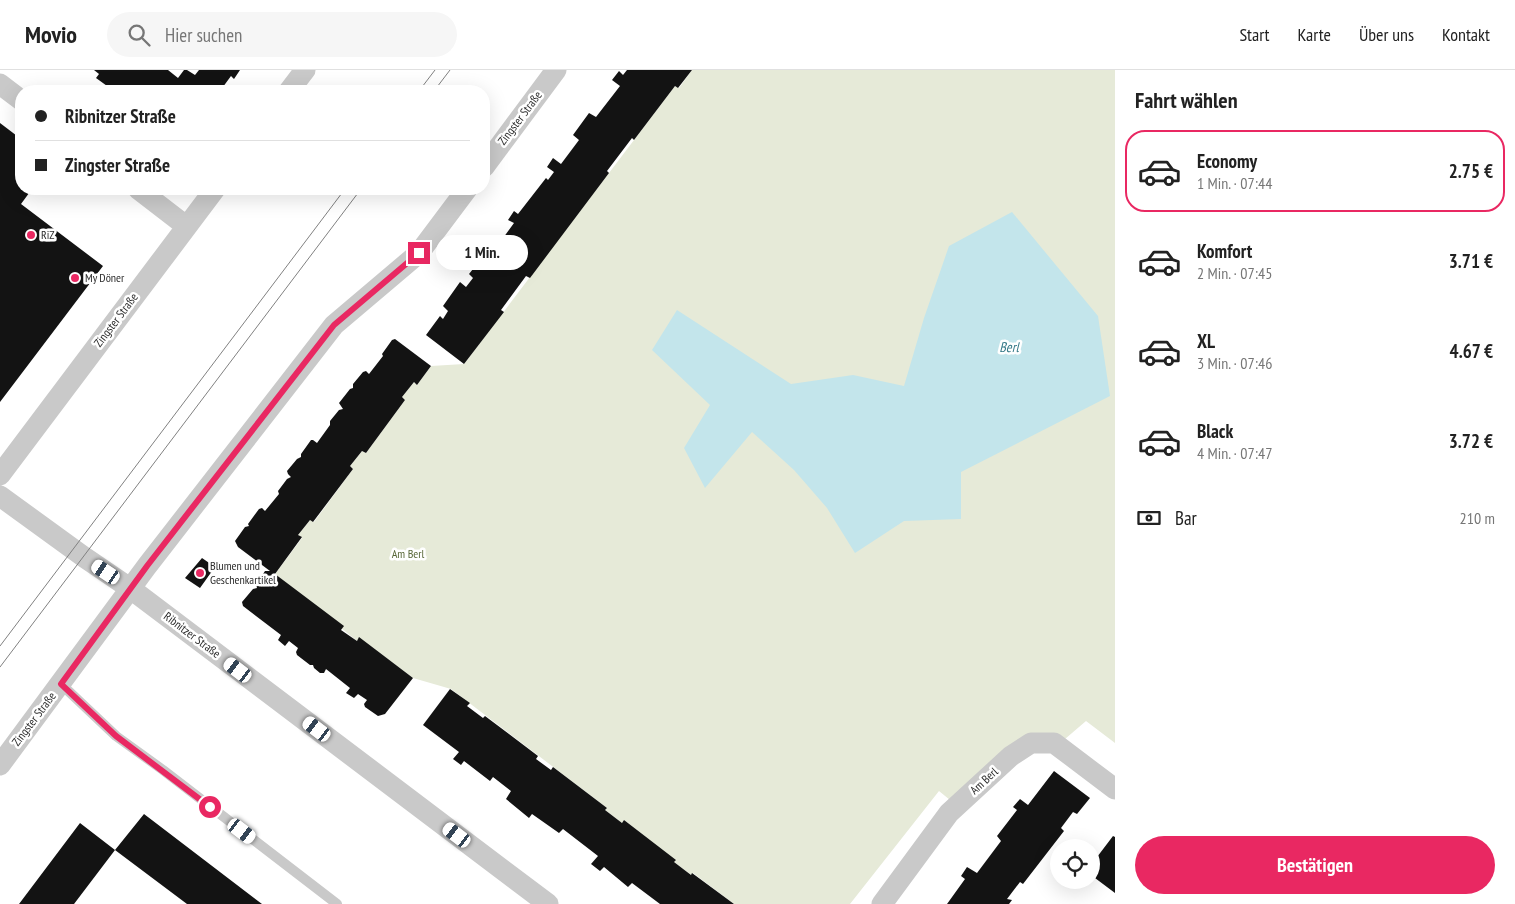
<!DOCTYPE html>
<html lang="de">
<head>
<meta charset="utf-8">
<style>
	:root { --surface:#fff; --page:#f6f6f6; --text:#222; --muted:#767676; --line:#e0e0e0; --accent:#e92862 }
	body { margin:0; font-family:"PT Sans Narrow",sans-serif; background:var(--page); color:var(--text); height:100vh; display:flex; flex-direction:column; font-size:19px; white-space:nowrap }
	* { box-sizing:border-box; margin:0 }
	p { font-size:16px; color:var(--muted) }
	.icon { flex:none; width:28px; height:28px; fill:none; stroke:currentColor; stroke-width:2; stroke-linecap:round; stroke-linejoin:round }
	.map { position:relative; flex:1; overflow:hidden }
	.panel { display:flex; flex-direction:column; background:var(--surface); width:400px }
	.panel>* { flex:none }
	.top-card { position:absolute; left:15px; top:15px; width:475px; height:110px; border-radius:20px; box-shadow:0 5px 20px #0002; display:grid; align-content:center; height:110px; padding:0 20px; background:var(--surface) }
	.fabs { position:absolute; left:1050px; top:769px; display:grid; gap:10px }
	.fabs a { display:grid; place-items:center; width:50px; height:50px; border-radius:50%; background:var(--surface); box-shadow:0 5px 20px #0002; font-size:25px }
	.end { position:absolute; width:22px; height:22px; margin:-11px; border:6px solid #e92862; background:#fff; box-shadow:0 0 0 2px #fff }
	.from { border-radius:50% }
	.bubble { position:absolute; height:35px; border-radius:18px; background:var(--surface); box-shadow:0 5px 20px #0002; font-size:16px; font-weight:700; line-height:35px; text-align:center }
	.car { position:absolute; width:15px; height:30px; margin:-15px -8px; border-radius:6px; box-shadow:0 0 4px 1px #0007; background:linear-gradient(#fff 24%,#345 0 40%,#fff 0 76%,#345 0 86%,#fff 0) }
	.top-card b { display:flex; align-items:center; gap:18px; height:48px; font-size:19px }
	.top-card b+b { border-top:1px solid var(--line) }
	.top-card i { width:12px; height:12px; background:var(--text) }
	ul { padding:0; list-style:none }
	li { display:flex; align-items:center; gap:15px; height:82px; margin:0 10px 8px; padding:0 10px; border:2px solid transparent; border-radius:20px }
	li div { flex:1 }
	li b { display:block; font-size:19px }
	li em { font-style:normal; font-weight:700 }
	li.active { border-color:var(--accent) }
	li>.icon { width:45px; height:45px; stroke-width:1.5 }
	h2 { padding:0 20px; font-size:22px; line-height:60px }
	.pay { display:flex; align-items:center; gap:12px; height:55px; padding:0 20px; font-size:19px }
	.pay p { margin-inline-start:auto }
	.action { display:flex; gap:10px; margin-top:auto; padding:10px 20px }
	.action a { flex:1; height:58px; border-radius:30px; background:var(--accent); color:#fff; font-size:20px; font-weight:700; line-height:58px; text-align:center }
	header { display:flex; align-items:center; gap:30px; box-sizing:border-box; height:70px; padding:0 25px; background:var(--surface); border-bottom:1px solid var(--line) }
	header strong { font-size:24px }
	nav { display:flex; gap:28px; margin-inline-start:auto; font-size:18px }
	.search { width:350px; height:45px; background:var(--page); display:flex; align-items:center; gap:12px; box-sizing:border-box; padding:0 18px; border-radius:28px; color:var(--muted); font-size:19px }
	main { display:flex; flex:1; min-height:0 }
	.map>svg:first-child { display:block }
</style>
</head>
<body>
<header>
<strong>Movio</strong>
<div class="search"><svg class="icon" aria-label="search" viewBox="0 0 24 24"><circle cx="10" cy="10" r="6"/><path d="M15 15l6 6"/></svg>Hier suchen</div>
<nav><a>Start</a><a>Karte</a><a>Über uns</a><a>Kontakt</a></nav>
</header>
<main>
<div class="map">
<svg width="1115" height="834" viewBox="0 0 1115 834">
	<rect width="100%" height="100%" fill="#fff"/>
	<!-- green -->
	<path fill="#e6ead8" d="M692,0H1115V673L1086,651L1065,669L1048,664L950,730L939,721L850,834H734L693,803L691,805L674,792L675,790L624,750L622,753L605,740L607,738L451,619L413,608L359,568L357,571L275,504L302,468L298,465L310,450L314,452L353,399L350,396L362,381L366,383L405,330L402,327L414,312L417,315L431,296L464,294L675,16L679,18Z"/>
	<!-- water -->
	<path fill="#c3e5eb" d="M1012,142L1098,246L1110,326L961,402V449L904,451L855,483L827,438L794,400L752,362L705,418L684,378L710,335L652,280L677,240L791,314L853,305L904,316L924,248L949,176Z"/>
	<!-- building -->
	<path fill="#131313" d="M94,0H168L178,8L184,0H187L195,5L199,0H240L234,9L231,6L220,21H122L117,18L114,21L96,8L99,4Z
		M627,0H692L678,18L675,16L634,70L632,68L607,101L609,103L530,208L526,206L501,240L504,242L464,294L426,265L440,246L443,249L448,241L443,236L460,212L466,217L473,208L469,204L485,184L490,186L514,153L508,150L514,141L518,144L546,108L548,110L554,102L547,97L553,88L561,94L579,70L573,65L589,43L596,47L620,16L612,10L619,1L623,5Z
		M0,53L21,69V119H32L21,134L103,196L0,332Z
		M395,269L431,296L417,315L414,312L402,327L405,330L366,383L362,381L350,396L353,399L313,452L310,450L298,465L302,467L275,504L344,556L341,560L357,571L359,567L413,608L385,644L378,646L365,637L364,634L367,630L358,624L354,628L346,623L350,618L326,599L324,603H320L314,598L313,595H310L297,585L296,582L298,578L289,571L285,576L278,570L281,565L243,536L242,532L253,519L257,518L256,515L265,501H270L238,477L235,471L245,457L249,456L248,454L259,439L262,438L265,441L279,424L278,421L287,409L291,407L288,404L287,401L297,389L301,387V384L311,370H313L317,373L330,355V351L339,340L343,339L339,333L350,319L353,318V314L363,302L366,301L369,304L383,286L382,284L392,270Z
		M202,488L215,497L200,518L185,508Z
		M450,619L470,633L467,636L483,648L485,646L538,686L536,689L551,700L553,697L607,738L605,740L622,753L624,750L676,790L674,792L691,805L692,803L734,834H660L632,813L628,817L604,797L600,801L591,794L598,786L563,759L559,763L532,744L529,748L506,729L511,721L493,707L490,711L464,691L461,695L453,689L459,682L423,655Z
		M1054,701L1090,728L1077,744L1073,742L1061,758L1064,761L1023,814L1020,812L1007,829L1012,830L1009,834H947L965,809L961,806L967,797L977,803L1001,771L997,766L1017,740L1013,737L1020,729L1028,735Z
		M144,744L262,834H187L115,780Z
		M80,753L115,780L74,834H19Z
		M1113,766L1115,767V823L1091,805V795Z"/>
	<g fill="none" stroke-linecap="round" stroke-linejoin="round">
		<!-- lane -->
		<path stroke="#c9c9c9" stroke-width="10" d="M61,614L116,666L163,700L337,834"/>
		<!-- street -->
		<path stroke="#c9c9c9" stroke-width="21" d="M0,14L21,30
			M289,21L305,0
			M484,97L556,0
			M138,119L186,156
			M0,405L215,119
			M0,426L84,487L131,519L548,834
			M0,695L147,496L334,255L419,183L467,119
			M882,834L949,743L1011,686L1031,673H1054L1115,719"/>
		<!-- tram -->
		<path stroke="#818181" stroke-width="1" d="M419,21L435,0
			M434,21L450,0
			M0,576L345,119
			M0,597L361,119"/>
	</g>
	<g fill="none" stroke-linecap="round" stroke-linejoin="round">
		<!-- route -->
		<path stroke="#e92862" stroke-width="6" d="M210,737L116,666L61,614L147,496L334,255L419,183"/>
	</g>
	<!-- markers -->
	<g fill="#e92862" stroke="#fff" stroke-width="2">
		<circle cx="31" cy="165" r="5"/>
		<circle cx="75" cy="208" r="5"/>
		<circle cx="200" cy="503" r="5"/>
	</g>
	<g text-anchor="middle" stroke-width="5" stroke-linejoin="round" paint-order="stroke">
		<!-- street labels -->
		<g font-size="12" fill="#2c2c2c" stroke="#fff">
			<text transform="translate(520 48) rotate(-53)" y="4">Zingster Straße</text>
			<text transform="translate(116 250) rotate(-53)" y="4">Zingster Straße</text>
			<text transform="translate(192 565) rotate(37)" y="4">Ribnitzer Straße</text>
			<text transform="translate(34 649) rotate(-53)" y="4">Zingster Straße</text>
			<text transform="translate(984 711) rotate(-43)" y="4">Am Berl</text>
		</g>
		<!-- poi labels -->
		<g font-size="12" fill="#2c2c2c" stroke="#fff" text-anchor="start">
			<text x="41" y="169">RiZ</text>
			<text x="85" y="212">My Döner</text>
			<text x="210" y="500">Blumen und<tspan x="210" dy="14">Geschenkartikel</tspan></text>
		</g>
		<!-- park labels -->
		<g font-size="12" fill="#596839" stroke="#fff">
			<text x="408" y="488">Am Berl</text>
		</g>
		<!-- water labels -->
		<g font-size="14" font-style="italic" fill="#377b89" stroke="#fff">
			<text x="1009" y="282">Berl</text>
		</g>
	</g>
</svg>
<div class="fabs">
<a><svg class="icon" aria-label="locate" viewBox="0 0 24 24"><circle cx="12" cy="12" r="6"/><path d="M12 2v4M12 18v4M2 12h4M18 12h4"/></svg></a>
</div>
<i class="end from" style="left:210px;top:737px"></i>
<i class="end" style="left:419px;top:183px"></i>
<div class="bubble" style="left:436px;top:165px;width:92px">1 Min.</div>
<i class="car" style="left:106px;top:502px;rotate:304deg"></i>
<i class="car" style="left:238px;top:600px;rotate:307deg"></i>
<i class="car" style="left:317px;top:659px;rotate:307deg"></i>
<i class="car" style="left:242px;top:761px;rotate:127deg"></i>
<i class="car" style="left:457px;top:765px;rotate:307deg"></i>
<div class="top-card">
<b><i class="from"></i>Ribnitzer Straße</b>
<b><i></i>Zingster Straße</b>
</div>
</div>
<section class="panel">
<h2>Fahrt wählen</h2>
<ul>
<li class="active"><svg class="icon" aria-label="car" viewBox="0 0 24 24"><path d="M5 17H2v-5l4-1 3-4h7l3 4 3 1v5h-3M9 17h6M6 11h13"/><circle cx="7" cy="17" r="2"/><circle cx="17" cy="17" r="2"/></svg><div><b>Economy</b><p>1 Min. · 07:44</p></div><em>2.75 €</em></li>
<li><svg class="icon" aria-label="car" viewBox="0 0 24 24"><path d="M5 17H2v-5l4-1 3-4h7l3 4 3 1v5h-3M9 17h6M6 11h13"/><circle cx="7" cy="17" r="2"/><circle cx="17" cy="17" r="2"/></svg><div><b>Komfort</b><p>2 Min. · 07:45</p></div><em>3.71 €</em></li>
<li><svg class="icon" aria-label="car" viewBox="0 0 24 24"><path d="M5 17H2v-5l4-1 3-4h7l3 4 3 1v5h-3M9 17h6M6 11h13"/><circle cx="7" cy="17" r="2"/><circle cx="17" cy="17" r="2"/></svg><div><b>XL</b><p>3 Min. · 07:46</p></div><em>4.67 €</em></li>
<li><svg class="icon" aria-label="car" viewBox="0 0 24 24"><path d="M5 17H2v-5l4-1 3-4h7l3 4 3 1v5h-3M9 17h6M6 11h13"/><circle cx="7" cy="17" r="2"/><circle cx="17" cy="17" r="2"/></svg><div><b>Black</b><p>4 Min. · 07:47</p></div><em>3.72 €</em></li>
</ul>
<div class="pay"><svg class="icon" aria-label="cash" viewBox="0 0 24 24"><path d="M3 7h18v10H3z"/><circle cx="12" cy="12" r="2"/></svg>Bar<p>210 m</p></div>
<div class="action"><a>Bestätigen</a></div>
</section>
</main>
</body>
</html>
